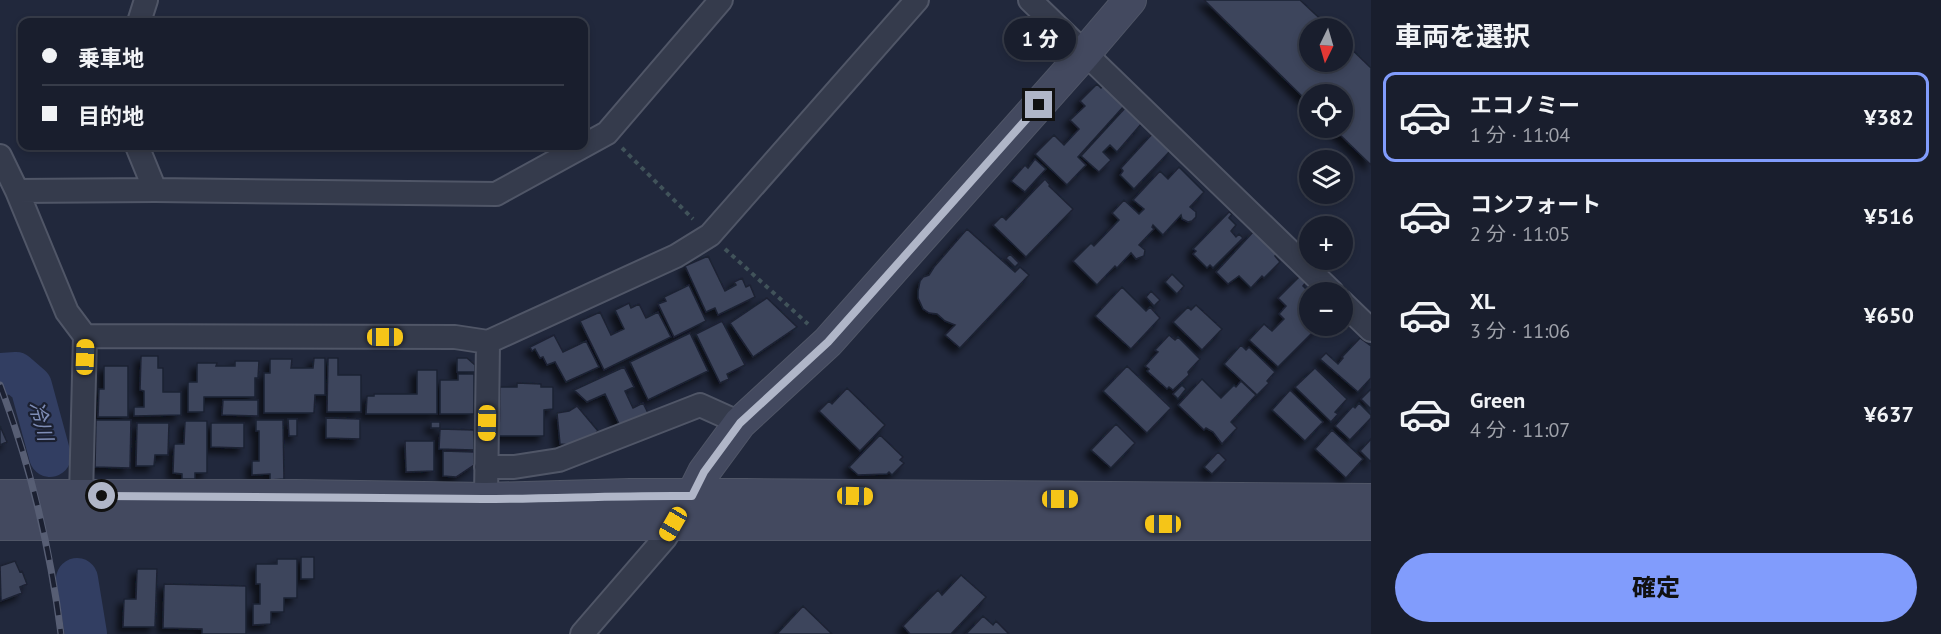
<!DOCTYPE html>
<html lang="ja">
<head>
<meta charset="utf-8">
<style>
	:root { --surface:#191e2d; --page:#222735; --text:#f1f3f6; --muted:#9fa2aa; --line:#373c49; --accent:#819cfc }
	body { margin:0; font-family:"PT Sans","Noto Sans JP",sans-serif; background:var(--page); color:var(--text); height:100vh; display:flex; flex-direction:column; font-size:22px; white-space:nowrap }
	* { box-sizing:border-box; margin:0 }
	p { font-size:20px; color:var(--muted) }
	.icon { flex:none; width:33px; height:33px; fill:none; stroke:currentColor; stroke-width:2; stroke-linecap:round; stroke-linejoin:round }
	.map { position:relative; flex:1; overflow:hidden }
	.sheet { display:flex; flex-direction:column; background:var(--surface); width:570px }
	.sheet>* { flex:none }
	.top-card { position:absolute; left:18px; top:18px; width:570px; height:132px; border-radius:12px; box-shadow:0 3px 9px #0003,0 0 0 2px var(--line); display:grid; align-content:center; height:132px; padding:0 24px; background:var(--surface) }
	.needle { width:39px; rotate:185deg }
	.tools { position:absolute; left:1299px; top:18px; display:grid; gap:12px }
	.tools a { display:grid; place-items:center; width:54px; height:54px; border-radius:50%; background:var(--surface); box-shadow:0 3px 9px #0003,0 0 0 2px var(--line); font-size:30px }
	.end { position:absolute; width:27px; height:27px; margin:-14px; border:8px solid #b0b6c8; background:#111; box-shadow:0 0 0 3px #111 }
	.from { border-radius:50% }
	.bubble { position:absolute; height:42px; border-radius:21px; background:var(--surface); box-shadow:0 3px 9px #0003,0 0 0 2px var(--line); font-size:20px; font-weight:800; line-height:42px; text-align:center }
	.car { position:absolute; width:18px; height:36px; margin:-18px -9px; border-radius:8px; box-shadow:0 0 4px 2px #0007; background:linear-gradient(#f5c518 24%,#345 0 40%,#f5c518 0 76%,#345 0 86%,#f5c518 0) }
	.top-card b { display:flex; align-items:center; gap:21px; height:57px; font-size:22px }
	.top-card b+b { border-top:2px solid var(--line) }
	.top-card i { width:15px; height:15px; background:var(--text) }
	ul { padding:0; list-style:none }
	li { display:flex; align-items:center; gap:18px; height:90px; margin:0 12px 9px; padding:0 12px; border:3px solid transparent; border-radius:12px }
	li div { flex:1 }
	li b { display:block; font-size:22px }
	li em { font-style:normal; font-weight:800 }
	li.current { border-color:var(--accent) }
	li>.icon { width:54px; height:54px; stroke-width:1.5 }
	h2 { padding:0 24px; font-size:27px; line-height:72px }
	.primary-button { display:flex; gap:12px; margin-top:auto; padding:12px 24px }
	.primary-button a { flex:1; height:69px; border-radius:36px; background:var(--accent); color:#111; font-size:24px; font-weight:800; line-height:69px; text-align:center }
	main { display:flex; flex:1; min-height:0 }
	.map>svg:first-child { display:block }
</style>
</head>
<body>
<main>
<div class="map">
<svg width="1371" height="634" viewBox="0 0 1371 634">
	<defs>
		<filter id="shadow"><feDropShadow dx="-5.5" dy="5.5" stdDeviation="3" flood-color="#0009"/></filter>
	</defs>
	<rect width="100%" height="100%" fill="#21283c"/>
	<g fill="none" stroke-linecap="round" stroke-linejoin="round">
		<!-- river -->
		<path stroke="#323e62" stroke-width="42" d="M0,374L16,373L31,386L50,456
			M77,579L86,634"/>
	</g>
	<!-- building -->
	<path fill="#3d445c" stroke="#1c2233" stroke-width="1.5" filter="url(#shadow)" d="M1204,0H1300L1330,28H1310V62H1342V40L1371,68V165L1333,128H1342V94H1310V104Z
		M1097,84L1101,88L1103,86L1124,106L1078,157L1086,165L1067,185L1035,154L1054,135L1064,145L1079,129L1070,120L1085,106L1080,101Z
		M1126,107L1142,123L1117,152L1110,145L1103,152L1111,160L1099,172L1081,156Z
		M1153,133L1171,150L1134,189L1120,175L1123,171L1121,168Z
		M1035,159L1046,169L1025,192L1011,181L1025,165L1028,168Z
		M1179,167L1204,192L1190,207L1196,212V217L1192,221L1188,222L1182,219L1181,215L1163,235L1153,225L1152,227L1154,229L1139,245L1145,250L1144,256L1136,259L1131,253L1117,268L1115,266L1097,285L1073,261L1091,243L1094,246L1119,220L1112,213L1124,200L1139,214L1144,209L1133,200L1160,171L1168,179Z
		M1045,179L1050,185L1049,186L1073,209L1026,257L993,225L1002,216L1006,220Z
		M1229,212L1232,214L1229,218L1236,225L1231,231L1236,237L1239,234L1243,238L1213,268L1210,265L1207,268L1193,254L1196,251L1193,249Z
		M967,229L1015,272L1020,267L1029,275L960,348L945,335L955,325L945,321L937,314L929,313L923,309L918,298V291L920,281L923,277L929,275L934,267Z
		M1254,231L1277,253L1275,256L1280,262L1264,278L1262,276L1251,288L1239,276L1228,284L1216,272Z
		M1010,254L1019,263L1015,267L1006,258Z
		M708,256L725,291L736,285L734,282L742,278L746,287L750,285L755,297L718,315L715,308L706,312L685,266Z
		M1172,274L1184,286L1177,294L1165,282Z
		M1301,275L1307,281L1303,286L1310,293V326H1319L1278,367L1249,340L1264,324L1272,331L1284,319L1279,314L1286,306L1278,298Z
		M689,285L706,321L674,337L658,304L666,301L664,297Z
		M1122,287L1146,311L1150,307L1160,318L1131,349L1095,316Z
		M1151,291L1160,300L1154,306L1146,297Z
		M767,298L797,327L753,357L730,323Z
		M629,303L631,308L639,304L646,318L658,312L671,337L604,370L580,321L600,312L611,335L624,329L615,310Z
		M1196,305L1222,329L1202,350L1173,322L1188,307L1191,310Z
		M722,321L745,365L727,374L729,379L720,383L696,334Z
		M690,333L708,371L648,400L630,362Z
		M554,335L563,352L586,341L599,367L566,382L555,362L547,365L543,357L540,358L535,349L532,351L530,347Z
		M1169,335L1175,340L1178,337L1200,359L1188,372L1189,375L1173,390L1169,387L1167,389L1147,371L1149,369L1145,366L1158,352L1155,350Z
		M1360,338L1371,346V378L1358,392L1320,359L1326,353L1338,364L1343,358L1342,357Z
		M1241,345L1246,350L1249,347L1275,372L1267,381L1269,383L1257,395L1224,364Z
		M141,356H158V368H163V392H181V415L134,416V407H144V391L140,390Z
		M314,358H325V395H315L314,413H264V373H270V359H292L291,368H313Z
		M328,358H338V375H361V412H327Z
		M457,358H467L475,365V372H457Z
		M235,361H259L258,378H255V397H204V412H188V382H197V363H217L216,366H235Z
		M104,366H128V417H98L99,389H104Z
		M1127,366L1171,408L1147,433L1103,391Z
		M624,367L634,387L625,391L633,408L643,403L650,417L620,426L605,394L587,402L574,390Z
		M1315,368L1347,399L1335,412L1338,414L1331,422L1295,387Z
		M417,370H437V414H366L367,396H374V394H417Z
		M458,374H474V414H440V380H458Z
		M1202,379L1221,398L1234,385L1236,387L1241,381L1256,395L1231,422L1237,428L1222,444L1213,432L1206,428L1204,430L1178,405Z
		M517,383L541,384V387H553V409L544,410V436H499L500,387H517Z
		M1182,385L1186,389L1178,399L1173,394Z
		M847,388L885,425L860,451L819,411L829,401L832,404Z
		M1371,389V409L1361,399Z
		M1290,390L1323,422L1305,441L1272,410Z
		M223,400H258V416L222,415Z
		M1359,403L1371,415V418L1350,440L1335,426L1353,406L1355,408Z
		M577,406L598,431L585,441L571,445L560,444L557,413L569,411Z
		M326,418L360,419V439L326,438Z
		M288,419H297V436H289Z
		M96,420H131L130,468L95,467Z
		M256,420H283L284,479L270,480V474L252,475V461H259V431H256Z
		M185,421H207V473H195V479H182V474L173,473L174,444H184Z
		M431,422H440V428H431Z
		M137,423H169L168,455H155L154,466H136Z
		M211,423H244V448L211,447Z
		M1116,424L1135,443L1111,468L1091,450Z
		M0,426L7,442L0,445Z
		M440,429L474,430V450L439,449Z
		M1332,430L1363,459L1346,478L1315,449Z
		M880,435L903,457L900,460L904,463L892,475L889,472L887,474L858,475L849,467Z
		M1371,439V462L1360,451Z
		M405,441H434V471L406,472Z
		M443,451L474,452V465L456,477L443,476Z
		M1218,452L1226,460L1212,474L1204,467Z
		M301,557H314V579H301Z
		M277,559H297V598H284V612H271V624L253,625V604H260V584H256V564H277Z
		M15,561L20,572L22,571L27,584L20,587L22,593L1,601L0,566Z
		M137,569H157L155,627H123L124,599H136Z
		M961,575L986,597L951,634H910L903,626L938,590L942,595Z
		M164,584L246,586V634H202V629L163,628Z
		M803,606L832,634H777Z
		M983,616L993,625L996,621L1009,634H966Z"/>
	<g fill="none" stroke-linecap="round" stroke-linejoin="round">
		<!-- street casing -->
		<g stroke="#505667" stroke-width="26">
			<path id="street" d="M1030,0L1332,292
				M139,22L146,0
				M137,146L155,190
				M0,156L17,191L67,312L85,336L81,496
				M17,191L155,190L496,194L607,133L721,0
				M1342,302L1371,330
				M85,336L455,337L488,342L676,256L710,235L917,0
				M486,467H514L559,460L700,405L740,423
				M486,499L488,342
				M582,634L665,538L679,515"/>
		</g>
		<!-- secondary casing -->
		<g stroke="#505667" stroke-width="34">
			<path id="secondary" d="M0,496H297L486,499L630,495H745L1371,500
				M692,496L704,472L740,423L828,342L1084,54L1130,0
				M0,524H1371"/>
		</g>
		<!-- path -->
		<path stroke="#41535a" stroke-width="4" stroke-dasharray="4.5 4.5" stroke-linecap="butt" d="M622,148L693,219
			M725,249L808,324"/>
		<!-- street -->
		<use href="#street" stroke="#353b4c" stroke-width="22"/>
		<!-- secondary -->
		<use href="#secondary" stroke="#43495f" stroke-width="32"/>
		<!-- rail casing -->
		<g stroke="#575e74" stroke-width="7">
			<path id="rail" d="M0,385C31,467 50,547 61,634"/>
		</g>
		<!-- rail -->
		<use href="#rail" stroke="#1b2031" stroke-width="4.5" stroke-dasharray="14" stroke-linecap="butt"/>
	</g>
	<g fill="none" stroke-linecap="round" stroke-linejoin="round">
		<!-- route -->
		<path stroke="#b0b6c8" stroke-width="8" d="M102,496C229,496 356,498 483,499C553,499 622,495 692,496L704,472L740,423L828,342L1039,105"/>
	</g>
	<g text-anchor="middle" stroke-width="4.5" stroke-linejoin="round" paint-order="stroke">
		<!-- water labels -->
		<g font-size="20" font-style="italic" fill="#7f8db6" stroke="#1b2031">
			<text transform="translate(41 421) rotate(75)" y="7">冷川</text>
		</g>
	</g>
</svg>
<div class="tools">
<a><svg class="needle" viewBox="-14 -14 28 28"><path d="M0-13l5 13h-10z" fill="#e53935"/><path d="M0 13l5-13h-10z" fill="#9fa2aa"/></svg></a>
<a><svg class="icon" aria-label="locate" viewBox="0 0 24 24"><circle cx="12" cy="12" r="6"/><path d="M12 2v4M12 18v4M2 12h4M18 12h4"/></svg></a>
<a><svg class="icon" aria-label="layers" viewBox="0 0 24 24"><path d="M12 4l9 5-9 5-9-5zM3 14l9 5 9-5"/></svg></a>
<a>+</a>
<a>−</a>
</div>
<i class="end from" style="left:102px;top:496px"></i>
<i class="end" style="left:1039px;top:105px"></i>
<div class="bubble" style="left:1004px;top:18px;width:72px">1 分</div>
<i class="car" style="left:385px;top:337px;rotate:90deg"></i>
<i class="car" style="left:85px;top:357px;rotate:2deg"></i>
<i class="car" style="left:487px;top:423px;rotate:181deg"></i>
<i class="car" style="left:855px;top:496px;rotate:91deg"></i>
<i class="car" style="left:1060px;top:499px;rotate:90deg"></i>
<i class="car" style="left:673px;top:524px;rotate:210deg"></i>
<i class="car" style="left:1163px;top:524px;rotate:270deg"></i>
<div class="top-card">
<b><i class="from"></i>乗車地</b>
<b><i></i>目的地</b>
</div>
</div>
<section class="sheet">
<h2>車両を選択</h2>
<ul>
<li class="current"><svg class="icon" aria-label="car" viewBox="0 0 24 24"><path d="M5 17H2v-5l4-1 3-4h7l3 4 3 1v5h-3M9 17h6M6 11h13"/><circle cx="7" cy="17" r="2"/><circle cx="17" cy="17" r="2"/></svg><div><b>エコノミー</b><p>1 分 · 11:04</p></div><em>¥382</em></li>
<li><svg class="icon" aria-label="car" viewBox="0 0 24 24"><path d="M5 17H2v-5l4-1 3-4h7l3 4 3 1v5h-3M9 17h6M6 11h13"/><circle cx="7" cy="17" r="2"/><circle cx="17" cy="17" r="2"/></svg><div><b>コンフォート</b><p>2 分 · 11:05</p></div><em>¥516</em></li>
<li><svg class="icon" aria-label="car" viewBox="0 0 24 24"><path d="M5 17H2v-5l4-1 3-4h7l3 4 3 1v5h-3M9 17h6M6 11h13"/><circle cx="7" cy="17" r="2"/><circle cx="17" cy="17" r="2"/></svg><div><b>XL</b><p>3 分 · 11:06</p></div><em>¥650</em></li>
<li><svg class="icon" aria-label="car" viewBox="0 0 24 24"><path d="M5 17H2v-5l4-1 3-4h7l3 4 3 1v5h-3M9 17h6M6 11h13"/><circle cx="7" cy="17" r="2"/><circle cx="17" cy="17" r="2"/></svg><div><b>Green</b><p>4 分 · 11:07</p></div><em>¥637</em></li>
</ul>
<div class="primary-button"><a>確定</a></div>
</section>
</main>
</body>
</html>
